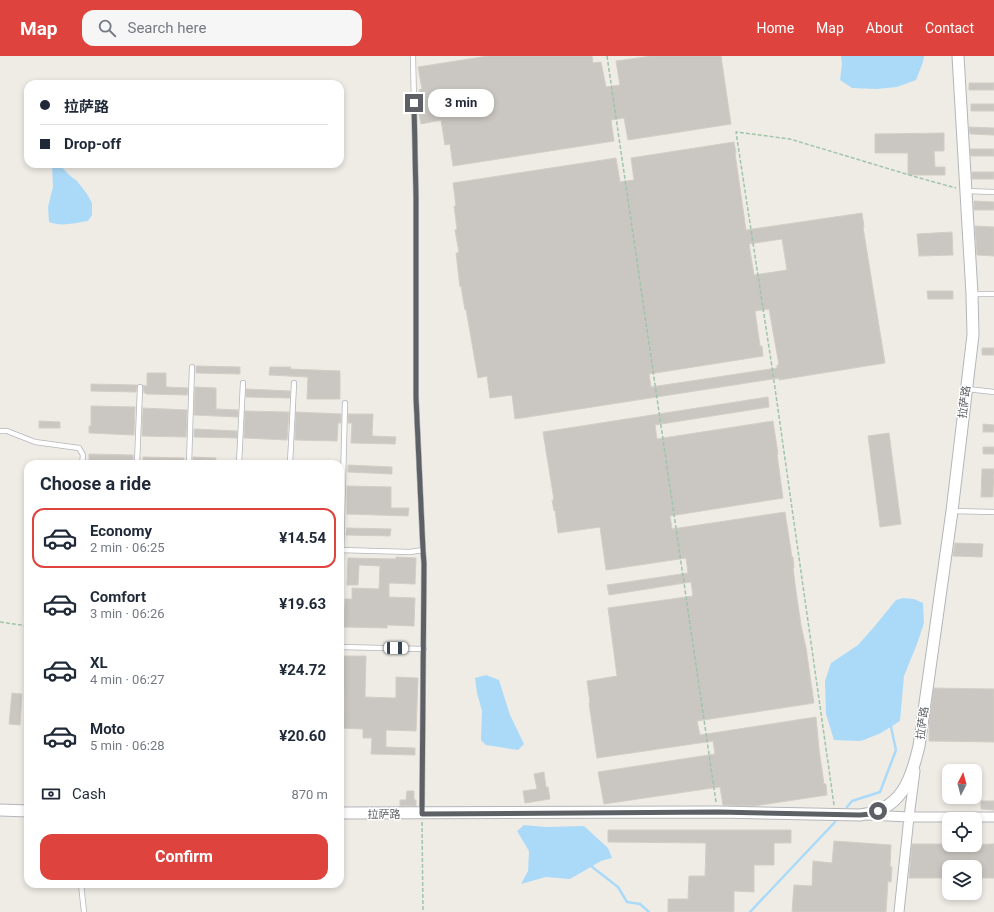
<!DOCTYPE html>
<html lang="en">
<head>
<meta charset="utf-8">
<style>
	:root { --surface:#fff; --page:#f6f6f7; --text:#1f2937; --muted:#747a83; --line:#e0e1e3; --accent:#de443d }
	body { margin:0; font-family:Roboto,"Noto Sans SC",sans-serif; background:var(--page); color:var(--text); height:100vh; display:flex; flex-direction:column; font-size:15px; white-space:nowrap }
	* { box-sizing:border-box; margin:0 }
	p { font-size:13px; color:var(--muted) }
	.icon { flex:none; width:22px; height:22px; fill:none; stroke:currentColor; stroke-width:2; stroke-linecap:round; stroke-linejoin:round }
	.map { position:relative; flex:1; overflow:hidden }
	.sheet { position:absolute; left:24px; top:404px; width:320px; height:428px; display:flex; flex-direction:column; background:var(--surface); border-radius:12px; box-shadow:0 2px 6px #0003 }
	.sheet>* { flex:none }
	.banner { position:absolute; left:24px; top:24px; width:320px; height:88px; border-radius:12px; box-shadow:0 2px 6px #0003; display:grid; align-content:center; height:88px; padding:0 16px; background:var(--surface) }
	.needle { width:26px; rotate:6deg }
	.fabs { position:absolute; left:942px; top:708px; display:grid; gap:8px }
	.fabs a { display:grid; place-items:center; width:40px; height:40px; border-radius:8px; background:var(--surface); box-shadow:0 2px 6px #0003; font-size:20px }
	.end { position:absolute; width:18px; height:18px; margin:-9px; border:5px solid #5d6165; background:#fff; box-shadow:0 0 0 2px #fff }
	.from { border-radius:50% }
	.bubble { position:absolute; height:28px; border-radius:12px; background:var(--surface); box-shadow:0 2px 6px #0003; font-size:13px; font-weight:700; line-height:28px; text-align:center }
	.car { position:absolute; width:12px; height:24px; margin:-12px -6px; border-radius:5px; box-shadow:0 0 3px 1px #0007; background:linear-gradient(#fff 24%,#345 0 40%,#fff 0 76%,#345 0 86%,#fff 0) }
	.banner b { display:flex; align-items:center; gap:14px; height:38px; font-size:15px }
	.banner b+b { border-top:1px solid var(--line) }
	.banner i { width:10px; height:10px; background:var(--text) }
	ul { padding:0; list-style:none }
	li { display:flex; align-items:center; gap:12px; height:60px; margin:0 8px 6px; padding:0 8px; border:2px solid transparent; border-radius:12px }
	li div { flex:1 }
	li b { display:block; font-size:15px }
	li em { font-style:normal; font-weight:700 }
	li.active { border-color:var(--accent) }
	li>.icon { width:36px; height:36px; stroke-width:1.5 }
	h2 { padding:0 16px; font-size:18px; line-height:48px }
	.pay { display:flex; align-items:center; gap:10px; height:44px; padding:0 16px; font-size:15px }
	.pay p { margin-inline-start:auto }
	.primary-button { display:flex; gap:8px; margin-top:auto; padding:8px 16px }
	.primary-button a { flex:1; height:46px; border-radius:12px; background:var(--accent); color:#fff; font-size:16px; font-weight:700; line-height:46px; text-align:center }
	header { display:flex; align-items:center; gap:24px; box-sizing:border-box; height:56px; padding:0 20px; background:var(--accent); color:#fff }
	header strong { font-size:19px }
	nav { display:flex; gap:22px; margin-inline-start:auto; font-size:14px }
	.search { width:280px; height:36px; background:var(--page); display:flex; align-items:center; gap:10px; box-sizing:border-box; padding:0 14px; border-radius:12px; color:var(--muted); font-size:15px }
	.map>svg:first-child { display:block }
</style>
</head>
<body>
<header>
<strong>Map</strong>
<div class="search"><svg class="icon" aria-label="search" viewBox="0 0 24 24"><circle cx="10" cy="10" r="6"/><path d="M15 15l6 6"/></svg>Search here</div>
<nav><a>Home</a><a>Map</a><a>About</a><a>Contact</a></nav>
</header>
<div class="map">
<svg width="994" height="856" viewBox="0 0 994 856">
	<rect width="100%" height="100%" fill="#efece6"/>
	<!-- water -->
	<path fill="#abdaf9" d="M841,0H924L923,6L916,24L897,31L876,33L852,32L840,24L842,8Z
		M52,108H59L69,119L77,125L87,138L92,147V159L88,165C75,167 61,171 49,166L48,151L53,131Z
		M903,542L914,543L923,547L924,567L917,588L904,620L900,665L881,677L861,685L834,684L826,658L825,625L831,607L858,589L874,571L896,544Z
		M486,619L499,624L510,659L524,688L518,694L486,689L481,684L482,655L477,637L475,622Z
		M524,769L546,771L584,770L608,792L612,802L601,805L570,823L546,821L521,828L528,815L529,795L517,775Z"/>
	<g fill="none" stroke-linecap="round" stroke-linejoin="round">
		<!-- stream -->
		<path stroke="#abdaf9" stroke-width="2.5" d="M847,751L852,745L880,736L896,694L891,671
			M591,810L618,831L627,846L640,848L649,856
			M750,856L835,766"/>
	</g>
	<!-- building -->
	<path fill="#cac7c2" stroke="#d3cec5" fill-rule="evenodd" d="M488,0H592L593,7L601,6L606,31L620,29L616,5L652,0H721L731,68L628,84L624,62L611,64L614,85L453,110L450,88L445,89L441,64L421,68L419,57L423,56L419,34L422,33L418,11Z
		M969,27H994V34H969Z
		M971,48H994V55H971Z
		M969,71L994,72V79L970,78Z
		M944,77V95H934L935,111H945V119H908V97H875V78Z
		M734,86L736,97H735L746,174L862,157L864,171H863L885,307L779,324V322L515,363L512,339L490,342L487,320L478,322L466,253L465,254L461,230L460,231L456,197H459L455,174L457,173L454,150H456L453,127L616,102L620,126L634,124L631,102ZM782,183L787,214L754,219L749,188ZM769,253L779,309H777V312L651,331L649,318L763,300L762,290H760L755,255Z
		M970,93H994V100H971Z
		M972,116H994V123H972Z
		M974,145L994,146V154H974Z
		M975,170L994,171V200L977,199Z
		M952,176L953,199L919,200L917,178Z
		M927,235H953V243H928Z
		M982,292H994V299H982Z
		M196,310L240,311V318L196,317Z
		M270,311H291L290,313L340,315V343H307L308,321L269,319Z
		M147,317H166V331L188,332L187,339L146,338V337H144L143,329L147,330Z
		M91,328L137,329L136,336L91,335Z
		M195,331L216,332V353L238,354V361L194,359Z
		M246,333L290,335V342L246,341Z
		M768,341L769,351L655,369L657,383L773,365L778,398H777L783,442L670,460L672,473L785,456L792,501H793L794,512H793L796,535L801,569L806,592L814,647L697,665L700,679L816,661L819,693L824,728H826L827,739L754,750L723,749L720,731H719L604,748L598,716L715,698L713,685L597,702L589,647H590L587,625L617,620L608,552L693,540L691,526L609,539L607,529L688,517L686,502L606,514L600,471L558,477L555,454L554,455L552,444H554L543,376Z
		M91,350L135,351L134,379L89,377V370H91Z
		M143,352L187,354L186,381L142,380Z
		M245,355L289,356L287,384L244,382Z
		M296,356L341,358V367H338L337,385L295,384Z
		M348,358H373L372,380L396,381L395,388L351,387L352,367H348Z
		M39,365L60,366V372H39Z
		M983,368L994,369V376H983Z
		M194,373L237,375V382L194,381Z
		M889,377L901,468L880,471L868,380Z
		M983,391H994V398H983Z
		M89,398L133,399V406L89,405Z
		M143,401L184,402V408H143Z
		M193,401L216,402V408H193Z
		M348,409L392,411V418L348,416Z
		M982,413H994L993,441H981Z
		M347,430L391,431V452H409L408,460L347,458Z
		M347,472L391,473L390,480L346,479Z
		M955,487L983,488L982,501L953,500Z
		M396,501L416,502L415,528L389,527V541L415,542L414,570L387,569V572L344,571L345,543H352V532L379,533L380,510L359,509L358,529H347L348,502L396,503Z
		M344,600H366L365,641L395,642L396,641V621L418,622L416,675L386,674V691L415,692V699L371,698L372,682H363V673L341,672L342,659H344V634H343Z
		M934,632L994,633V686L929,685V666Z
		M12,637L22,638L20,669L9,668Z
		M544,716L546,731H548L550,743L525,747L523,735L537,733L534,718Z
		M407,735H414V744H416V750H400V744H406Z
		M981,745H994V754L981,753Z
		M608,774H791V787H774V809H754V836L734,835V856H668V843H688L689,820H705L706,787L608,786Z
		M834,785L891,789L890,811H892L891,826L888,825L886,856H792L794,829L812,830L813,805L832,807Z
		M912,788H949V789L994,788V822H975V811H949V822H909Z"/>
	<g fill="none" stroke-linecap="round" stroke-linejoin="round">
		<!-- service casing -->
		<g stroke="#b3b6ba" stroke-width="6">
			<path id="service" d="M413,0L416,142V341L423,494L424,508L422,756
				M966,135L994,136
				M972,238H994
				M967,333L994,336
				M0,375H7L35,386L79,392L83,399L82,408
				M137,408L140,331
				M189,408L192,311
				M239,408L243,327
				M290,408L294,327
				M952,455L994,456
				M340,494L410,496L423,494
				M340,545L345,347
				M340,591L424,593
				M81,828L84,856"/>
		</g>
		<!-- minor casing -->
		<g stroke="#b3b6ba" stroke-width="11">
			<path id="minor" d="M868,759L909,761L915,715
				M899,856L909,761H994"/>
		</g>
		<!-- tertiary casing -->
		<g stroke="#b3b6ba" stroke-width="13">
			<path id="tertiary" d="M0,754L28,755
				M340,757L718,756L860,759C901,754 911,725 919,690L952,455L973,279L972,238L958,0"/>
		</g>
		<!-- path -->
		<path stroke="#9ec5a8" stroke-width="1.5" stroke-dasharray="4 2" stroke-linecap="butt" d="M607,0L716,746
			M0,566L28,570
			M834,749L772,311L736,76L790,83L916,121L956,132
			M422,766L423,856"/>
		<!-- service -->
		<use href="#service" stroke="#fff" stroke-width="4.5"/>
		<!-- minor -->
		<use href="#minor" stroke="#fff" stroke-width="9"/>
		<!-- tertiary -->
		<use href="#tertiary" stroke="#fff" stroke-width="11"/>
	</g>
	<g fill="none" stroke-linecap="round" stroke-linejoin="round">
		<!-- route -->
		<path stroke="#5d6165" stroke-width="5" d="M414,47L416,142V341L423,494L424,508L422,758L718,756L860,759L871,758L878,755"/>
	</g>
	<g text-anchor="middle" stroke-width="3" stroke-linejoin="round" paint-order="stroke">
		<!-- street labels -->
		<g font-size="11" fill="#5d6165" stroke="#fff">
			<text transform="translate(964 346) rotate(-83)" y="4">拉萨路</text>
			<text transform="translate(922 667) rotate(-82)" y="4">拉萨路</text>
			<text x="384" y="762">拉萨路</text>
		</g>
	</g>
</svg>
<div class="fabs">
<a><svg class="needle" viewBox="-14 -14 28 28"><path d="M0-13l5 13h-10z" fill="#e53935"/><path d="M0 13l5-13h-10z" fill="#747a83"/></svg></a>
<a><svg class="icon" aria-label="locate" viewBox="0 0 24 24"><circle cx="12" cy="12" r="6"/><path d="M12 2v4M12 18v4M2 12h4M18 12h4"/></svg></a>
<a><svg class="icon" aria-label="layers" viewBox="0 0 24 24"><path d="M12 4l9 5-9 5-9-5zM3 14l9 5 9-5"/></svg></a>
</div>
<i class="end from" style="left:878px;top:755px"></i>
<i class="end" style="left:414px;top:47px"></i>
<div class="bubble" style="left:428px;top:33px;width:66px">3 min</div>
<i class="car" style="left:396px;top:592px;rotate:91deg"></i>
<div class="banner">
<b><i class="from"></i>拉萨路</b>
<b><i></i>Drop-off</b>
</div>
<section class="sheet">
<h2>Choose a ride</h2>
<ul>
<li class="active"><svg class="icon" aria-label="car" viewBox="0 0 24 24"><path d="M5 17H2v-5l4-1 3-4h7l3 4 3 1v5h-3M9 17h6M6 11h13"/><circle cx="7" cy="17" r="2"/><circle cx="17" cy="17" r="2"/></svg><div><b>Economy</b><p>2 min · 06:25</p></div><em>¥14.54</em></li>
<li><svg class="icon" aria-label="car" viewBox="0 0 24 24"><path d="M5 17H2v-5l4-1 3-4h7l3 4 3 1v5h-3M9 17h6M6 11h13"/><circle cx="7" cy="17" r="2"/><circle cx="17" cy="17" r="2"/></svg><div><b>Comfort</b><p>3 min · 06:26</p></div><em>¥19.63</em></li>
<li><svg class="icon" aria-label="car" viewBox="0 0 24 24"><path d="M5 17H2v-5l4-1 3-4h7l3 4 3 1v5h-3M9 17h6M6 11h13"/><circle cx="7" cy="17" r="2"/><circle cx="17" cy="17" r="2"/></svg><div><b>XL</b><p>4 min · 06:27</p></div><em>¥24.72</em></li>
<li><svg class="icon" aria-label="car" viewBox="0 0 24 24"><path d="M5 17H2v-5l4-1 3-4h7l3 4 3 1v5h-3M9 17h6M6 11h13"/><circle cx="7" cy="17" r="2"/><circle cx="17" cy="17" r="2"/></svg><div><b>Moto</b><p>5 min · 06:28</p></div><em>¥20.60</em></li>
</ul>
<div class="pay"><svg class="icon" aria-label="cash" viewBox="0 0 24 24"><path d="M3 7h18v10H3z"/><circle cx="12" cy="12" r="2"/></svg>Cash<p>870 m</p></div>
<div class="primary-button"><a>Confirm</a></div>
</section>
</div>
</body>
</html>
